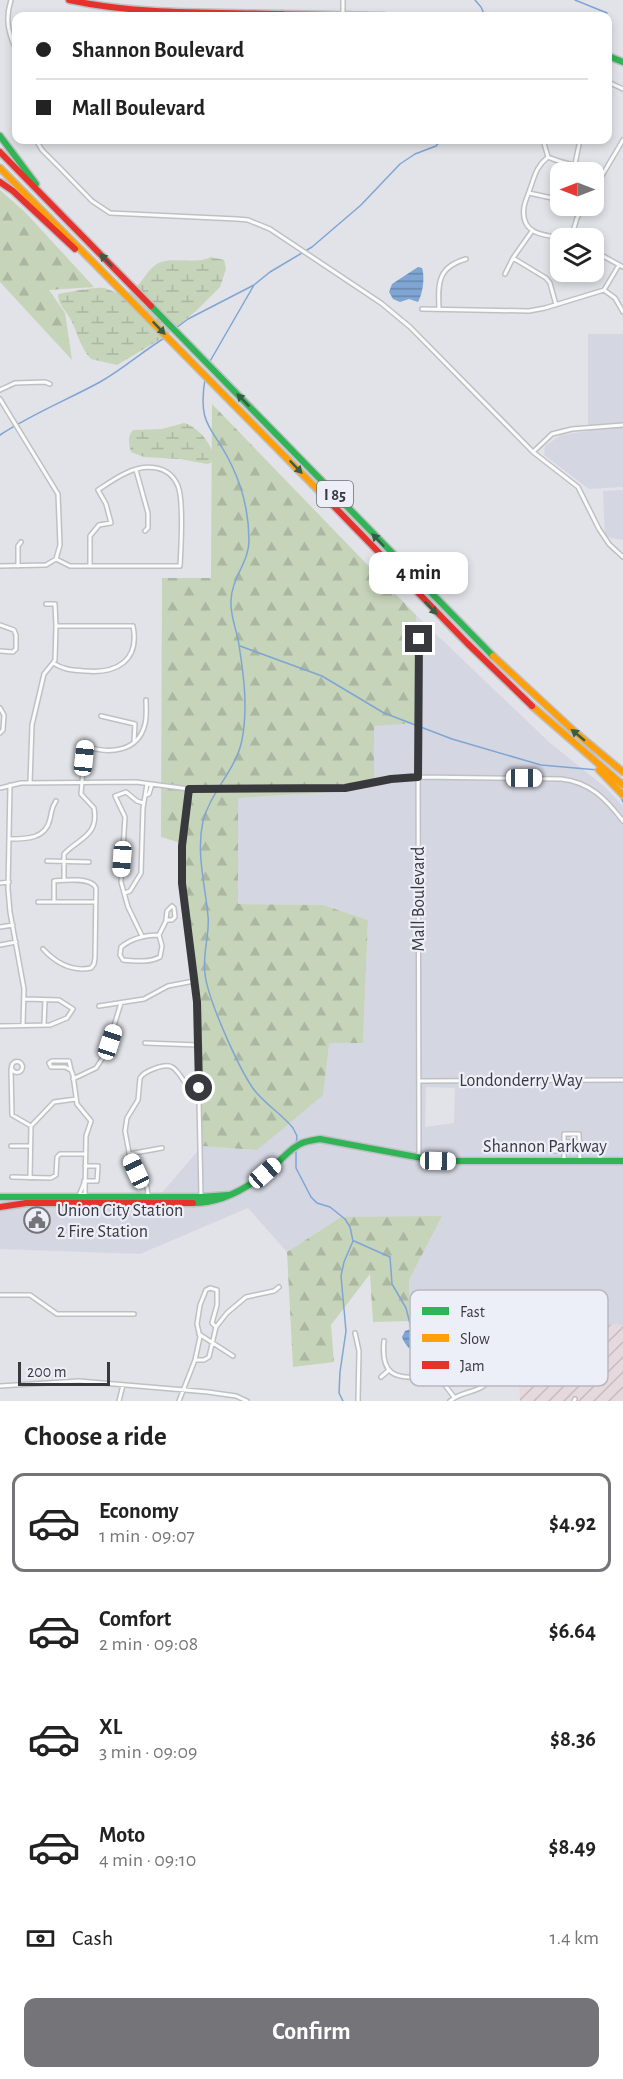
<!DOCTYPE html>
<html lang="en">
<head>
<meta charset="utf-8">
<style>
	:root { --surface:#fff; --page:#f2f2f2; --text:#222; --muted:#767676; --line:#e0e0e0; --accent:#747479 }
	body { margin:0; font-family:"Alegreya Sans",sans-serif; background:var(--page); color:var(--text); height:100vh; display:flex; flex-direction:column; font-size:22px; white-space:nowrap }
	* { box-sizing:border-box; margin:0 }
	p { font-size:20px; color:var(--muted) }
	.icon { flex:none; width:33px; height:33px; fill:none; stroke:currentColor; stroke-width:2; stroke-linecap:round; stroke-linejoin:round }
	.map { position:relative; height:1401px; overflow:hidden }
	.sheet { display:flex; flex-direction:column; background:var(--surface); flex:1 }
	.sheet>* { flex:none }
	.guide { position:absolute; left:12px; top:12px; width:600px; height:132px; border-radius:12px; box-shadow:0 3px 9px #0003; display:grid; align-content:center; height:132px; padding:0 24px; background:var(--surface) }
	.needle { width:39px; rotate:270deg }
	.tools { position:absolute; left:550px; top:162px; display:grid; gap:12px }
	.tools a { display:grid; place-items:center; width:54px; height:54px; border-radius:12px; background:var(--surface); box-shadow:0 3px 9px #0003; font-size:30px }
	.scale { position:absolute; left:18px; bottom:15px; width:92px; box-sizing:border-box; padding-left:6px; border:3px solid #38393d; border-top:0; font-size:16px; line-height:21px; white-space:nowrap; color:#38393d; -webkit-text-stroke:4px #eceef8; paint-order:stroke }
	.end { position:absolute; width:27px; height:27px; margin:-14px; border:8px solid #38393d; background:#fff; box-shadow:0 0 0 3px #fff }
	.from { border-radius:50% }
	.bubble { position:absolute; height:42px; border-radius:12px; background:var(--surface); box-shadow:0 3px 9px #0003; font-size:20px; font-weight:700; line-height:42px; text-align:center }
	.car { position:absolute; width:18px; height:36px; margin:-18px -9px; border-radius:8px; box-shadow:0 0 4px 2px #0007; background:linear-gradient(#fff 24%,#345 0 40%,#fff 0 76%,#345 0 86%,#fff 0) }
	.guide b { display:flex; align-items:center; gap:21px; height:57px; font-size:22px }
	.guide b+b { border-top:2px solid var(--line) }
	.guide i { width:15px; height:15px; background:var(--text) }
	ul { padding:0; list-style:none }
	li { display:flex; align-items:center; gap:18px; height:99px; margin:0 12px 9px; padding:0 12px; border:3px solid transparent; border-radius:12px }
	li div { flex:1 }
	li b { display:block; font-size:22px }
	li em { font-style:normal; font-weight:700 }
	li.selected { border-color:var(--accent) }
	li>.icon { width:54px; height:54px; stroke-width:1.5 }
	h2 { padding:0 24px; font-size:27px; line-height:72px }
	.pay { display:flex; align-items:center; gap:15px; height:66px; padding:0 24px; font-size:22px }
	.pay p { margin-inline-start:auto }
	.primary-button { display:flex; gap:12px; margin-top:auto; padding:12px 24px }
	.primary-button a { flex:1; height:69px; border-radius:12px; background:var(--accent); color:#fff; font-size:24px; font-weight:700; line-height:69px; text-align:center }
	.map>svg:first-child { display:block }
</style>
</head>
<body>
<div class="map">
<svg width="623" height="1401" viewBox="0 0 623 1401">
	<defs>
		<pattern id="industrial-furrows" width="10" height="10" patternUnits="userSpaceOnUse" patternTransform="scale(1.5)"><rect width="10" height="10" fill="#e6d9dd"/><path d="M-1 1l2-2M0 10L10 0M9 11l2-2" fill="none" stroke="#c6bbbf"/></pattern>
		<pattern id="forest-firs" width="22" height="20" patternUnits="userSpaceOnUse" patternTransform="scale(1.5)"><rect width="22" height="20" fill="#c6d4ba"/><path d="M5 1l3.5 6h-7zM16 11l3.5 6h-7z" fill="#abb7a1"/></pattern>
		<pattern id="wetland-marsh" width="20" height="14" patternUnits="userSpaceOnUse" patternTransform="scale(1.5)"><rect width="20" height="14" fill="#c6d4ba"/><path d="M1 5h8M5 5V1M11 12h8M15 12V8" fill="none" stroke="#abb7a1"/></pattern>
		<pattern id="water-rules" width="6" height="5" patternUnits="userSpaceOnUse" patternTransform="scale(1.5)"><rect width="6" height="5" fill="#7fa5d4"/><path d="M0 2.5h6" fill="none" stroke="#6987ad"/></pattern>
	</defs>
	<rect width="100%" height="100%" fill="#e2e3e8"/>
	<!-- built -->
	<path fill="#d4d6e2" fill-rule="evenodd" d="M588,334H623V487L589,489L544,455L545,446L561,435L588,431Z
		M623,490V540L605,537L603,491Z
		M416,615L549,742L606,788L623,806V1325L567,1322V1359L518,1360L515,1319L409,1321V1280L441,1217H341L287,1252L248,1208L140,1254L0,1249V1205L72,1201L154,1202L202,1146L257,1150L329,1043H363L368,920L323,905L238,904V798L354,791L374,782V725L416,723ZM426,1087L455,1088L454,1123L425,1127Z"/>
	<!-- industrial -->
	<path fill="url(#industrial-furrows)" d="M566,1322L623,1325V1401H520L518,1360L567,1359Z"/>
	<!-- forest -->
	<path fill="url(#forest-firs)" d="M0,190L25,212L94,287L49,290L65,313L72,360L0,282Z
		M212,404L416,615V723L374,726V782L354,791L238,798V904L323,905L368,920L363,1043H329L323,1095L257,1150L202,1146L196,977L186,907L181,843L161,837L162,578H211Z
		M442,1216L409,1280V1321L373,1322L370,1274L331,1325L334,1362L293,1367L287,1252L341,1217Z"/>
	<!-- wetland -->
	<path fill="url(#wetland-marsh)" d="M211,257L224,260L226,269L220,287L196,311L164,337L117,365L91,359C80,347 78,334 71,320C66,310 58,306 58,294C61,293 100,286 104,288C112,290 117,295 126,293C143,288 145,268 161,262C177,257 194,265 211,257Z
		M184,423C197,426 219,449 211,463L207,464L180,459L144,457L131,452C129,445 127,436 133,430L162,429Z"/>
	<!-- water -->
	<path fill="url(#water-rules)" d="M418,267L422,268C425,277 423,293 418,302L409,299L400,302L393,299L389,292L392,284Z
		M414,1328C422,1333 423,1345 433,1350C438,1354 445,1358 451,1359C459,1361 467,1360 475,1365L477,1372C468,1371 458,1375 449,1373C435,1371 406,1351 402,1337L405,1331Z"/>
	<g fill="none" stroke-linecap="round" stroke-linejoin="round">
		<!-- stream -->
		<path stroke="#7fa5d4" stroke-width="1.5" d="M475,0L481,7L485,16
			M575,0L607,13
			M176,328L188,319L254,285L270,272L312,247L361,205L400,164L415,154L436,146L441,140
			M209,363L254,285
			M205,379C197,428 214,427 232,466C243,489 249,515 249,541C249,562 231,579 231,601C230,616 237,630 239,645C244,677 248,708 242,740C236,770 211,791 203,821C196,853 205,884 208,916C210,935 202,954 205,974C208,1000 237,1064 252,1087C263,1103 281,1113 293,1128L297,1136L296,1145
			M0,435C32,414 67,400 100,382C123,369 143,351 166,337
			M240,646L322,676L384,713L452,739L541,765L598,770
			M620,795L623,802
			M296,1150V1168L311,1197L317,1203L330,1207L345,1219L350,1227L353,1241L344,1262L341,1276L346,1331L340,1372L339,1393L343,1401
			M354,1241L390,1257L392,1284L406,1308L411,1328"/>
		<!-- street casing -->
		<g stroke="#bfc0c4" stroke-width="6">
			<path id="street" d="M11,0C5,19 8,32 16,50
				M343,15V0
				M608,82L623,89
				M36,140L42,150L60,168L92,201L110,213L237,219L248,220L270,229L381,303L410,327L533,452L578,487L599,529L609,544L623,557
				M543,140L548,157C563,164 578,164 593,172
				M548,157C536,167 535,175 530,189C528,195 525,201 524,207C520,235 545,236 566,238
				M575,164L580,140
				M594,189L623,140
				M529,193L561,200
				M571,238L577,218L584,206
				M594,251L623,267
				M513,258L546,278L550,283L556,305
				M505,274L513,258L532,231
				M604,290L615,298L623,312
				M422,309L529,311L545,308L604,290L619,265
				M439,309C438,284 437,267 466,259
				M0,390L15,383L45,382L50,384
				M0,399L58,494L60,545L56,559
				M533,452L552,434L572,429L623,425
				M136,470L148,513V528L145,531
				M0,566L46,565L56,559L70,566H180C181,548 184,501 178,486C169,464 145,464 126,473C117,477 107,484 98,490L106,504L111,523L99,525L90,536V565
				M18,566V546L21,542
				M46,604H55L56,626
				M0,625L14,630L16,635V649L13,652L0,651
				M56,626H133C140,661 116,674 85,671C72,670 64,670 53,663L55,660Z
				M0,708L4,715L3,730L0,733
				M101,716L135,724L134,742
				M30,783L32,725L44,674L53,663
				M10,785L8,889L10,912L24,989L23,1025
				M0,788L21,783L136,782L189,789L345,788L391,779L418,777L561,779C590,782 606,799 623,821
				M189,789L182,846L181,883L197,1002L201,1197
				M146,795L149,794L152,784
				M10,839C26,839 46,839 50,819C52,811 51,808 56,801
				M47,861L89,862
				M64,880V854C79,838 99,836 94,808L81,794L85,746C108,754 138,753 145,724C147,716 146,708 146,700
				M0,883L9,882
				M125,893L130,891L141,873L143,808L147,784
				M38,902H54
				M172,906L174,908L175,917L172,920H166L167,911Z
				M0,927L13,925
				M159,935L162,946L160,957C148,963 136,961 123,960L120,955L121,947C132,938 145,935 159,935Z
				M159,935L166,921
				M142,936L128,907L121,882L125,817L115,796L126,792L137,801L143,803
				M0,945L16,942
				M43,949C56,963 71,972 91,968L94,964L95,958L96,888C91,877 65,880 54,881V902H95
				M99,1006L144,999L168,986L194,981
				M44,1025L45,1000
				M0,1026L50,1025L67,1018L73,1009L59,1000L24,999
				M109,1042L121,1003
				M145,1043L198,1045
				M52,1061H69L71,1070L65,1067H51L49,1063Z
				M11.5 1067a5.5 5.5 0 1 1 11 0a5.5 5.5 0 1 1-11 0Z
				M11,1069L12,1115L31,1126
				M71,1070L73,1075L77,1104L91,1121L86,1136L85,1194L82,1195
				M73,1079L96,1068L108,1050
				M419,1081L623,1080
				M564,1142H580
				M11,1146H30
				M564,1146H554V1151H579
				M580,1146H589V1151H580
				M129,1154L162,1148
				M419,1159L418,754L419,639
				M564,1161V1134H579L580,1161
				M12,1177L51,1178L56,1175L57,1157L60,1154H85
				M30,1178L31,1126L54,1102L76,1099
				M84,1181H97L98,1166H85
				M82,1195L80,1193L84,1183
				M149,1203L147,1187L136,1171L130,1158L125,1131L127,1118L138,1100L140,1078C144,1071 165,1063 172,1067C178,1070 184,1082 188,1087H199
				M0,1295H30L57,1314H134
				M355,1333L359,1351L358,1401
				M199,1334L233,1356
				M384,1341C379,1389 411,1373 441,1380L454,1397
				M448,1344C466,1339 491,1341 493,1364C493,1370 492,1377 488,1382C479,1393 461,1391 450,1401
				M195,1360L200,1337L197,1324L200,1305L206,1290L210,1288L217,1290V1305L212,1323L216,1327
				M381,1377L389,1370
				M0,1386L79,1381L208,1392L236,1396L247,1401
				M119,1401L123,1385
				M179,1401L195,1360H204L209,1357L216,1327L227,1313L246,1297L274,1291L279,1287
				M574,1401L575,1399"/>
		</g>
		<!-- fast casing -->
		<g stroke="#bfc0c4" stroke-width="9">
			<path id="fast" d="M282,14L384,16
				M608,56L623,62
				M0,136L36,184
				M151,306L493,656
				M0,1197H201L228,1195
				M193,1203C225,1203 253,1185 276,1164C284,1157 292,1147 302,1143C307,1141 314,1140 320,1139L438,1161H623"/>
		</g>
		<!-- slow casing -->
		<g stroke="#bfc0c4" stroke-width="9">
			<path id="slow" d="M0,168L322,494
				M493,656L575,732L623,772
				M532,706L623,785
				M599,770L623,795"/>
		</g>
		<!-- jam casing -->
		<g stroke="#bfc0c4" stroke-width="9">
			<path id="jam" d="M69,0C139,15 211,12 282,14
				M0,152L151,306
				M0,182L13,191L75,249
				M322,494L467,643L532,706
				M0,1207L26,1203H193"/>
		</g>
		<!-- street -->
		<use href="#street" stroke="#fbfbfc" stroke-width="3"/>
		<!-- fast -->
		<use href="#fast" stroke="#30b455" stroke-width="6"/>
		<!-- slow -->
		<use href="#slow" stroke="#ff9f0a" stroke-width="6"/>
		<!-- jam -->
		<use href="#jam" stroke="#e5322d" stroke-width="6"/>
	</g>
	<!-- one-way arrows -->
	<defs><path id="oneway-solid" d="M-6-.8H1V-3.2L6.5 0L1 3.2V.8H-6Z" transform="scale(1.5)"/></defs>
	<g fill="#365e44">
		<use href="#oneway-solid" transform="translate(106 260) rotate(-134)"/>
		<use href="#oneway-solid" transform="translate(159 328) rotate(46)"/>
		<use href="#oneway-solid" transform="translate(243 400) rotate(-134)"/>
		<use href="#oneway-solid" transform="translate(296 467) rotate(46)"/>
		<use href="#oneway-solid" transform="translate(378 540) rotate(-134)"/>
		<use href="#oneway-solid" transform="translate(431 608) rotate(46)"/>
		<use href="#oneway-solid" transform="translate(578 735) rotate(-140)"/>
	</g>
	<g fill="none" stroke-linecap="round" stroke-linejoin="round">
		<!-- route -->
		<path stroke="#38393d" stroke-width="8" d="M199,1088L197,1002L182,883V846L189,789L345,788L391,779L418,777L419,639"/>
	</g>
	<!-- icons -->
	<defs>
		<g id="civic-ring" transform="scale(1.35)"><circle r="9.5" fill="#eceef8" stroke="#747479" stroke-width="1.5"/><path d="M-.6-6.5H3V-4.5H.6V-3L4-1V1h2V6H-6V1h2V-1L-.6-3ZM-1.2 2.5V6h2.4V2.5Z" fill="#747479"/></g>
	</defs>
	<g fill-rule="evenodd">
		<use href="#civic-ring" x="37" y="1220"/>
	</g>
	<g text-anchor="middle" stroke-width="4.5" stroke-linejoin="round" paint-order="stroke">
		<!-- shield labels -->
		<rect fill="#eceef8" stroke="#6e6f75" stroke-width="1.5" x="317" y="481" width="36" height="26" rx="4.5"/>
		<g font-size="16" font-weight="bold" fill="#38393d">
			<text x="335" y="500">I 85</text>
		</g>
		<!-- street labels -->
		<g font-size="18" fill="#38393d" stroke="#eceef8">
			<text transform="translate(418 899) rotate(-90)" y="6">Mall Boulevard</text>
			<text x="521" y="1086">Londonderry Way</text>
			<text x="545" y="1152">Shannon Parkway</text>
		</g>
		<!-- poi labels -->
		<g font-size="18" fill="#38393d" stroke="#eceef8" text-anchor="start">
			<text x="57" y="1216">Union City Station<tspan x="57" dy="21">2 Fire Station</tspan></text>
		</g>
	</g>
	<!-- legend -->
	<rect x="410" y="1290" width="198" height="96" rx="9" fill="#eceef8" stroke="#b6b8c0" stroke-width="1.5"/>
	<rect x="422" y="1307" width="27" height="8" fill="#30b455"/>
	<rect x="422" y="1334" width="27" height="8" fill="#ff9f0a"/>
	<rect x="422" y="1361" width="27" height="8" fill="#e5322d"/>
	<g font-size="16" fill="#38393d">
		<text x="460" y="1317">Fast</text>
		<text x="460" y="1344">Slow</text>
		<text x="460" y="1371">Jam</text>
	</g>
</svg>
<div class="tools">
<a><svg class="needle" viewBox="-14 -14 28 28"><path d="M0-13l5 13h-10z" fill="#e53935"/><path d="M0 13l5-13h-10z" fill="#767676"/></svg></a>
<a><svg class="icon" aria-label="layers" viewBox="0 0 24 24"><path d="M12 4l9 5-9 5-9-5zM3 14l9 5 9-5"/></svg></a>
</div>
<div class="scale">200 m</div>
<i class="end from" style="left:199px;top:1088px"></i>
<i class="end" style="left:419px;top:639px"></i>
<div class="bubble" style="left:369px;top:552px;width:99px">4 min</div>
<i class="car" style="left:84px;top:758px;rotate:6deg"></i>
<i class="car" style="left:524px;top:778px;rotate:90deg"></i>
<i class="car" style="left:122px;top:859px;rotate:184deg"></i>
<i class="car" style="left:110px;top:1042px;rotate:18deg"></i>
<i class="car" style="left:438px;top:1161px;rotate:91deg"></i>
<i class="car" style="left:136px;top:1171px;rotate:335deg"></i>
<i class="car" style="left:265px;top:1173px;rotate:49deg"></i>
<div class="guide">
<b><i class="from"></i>Shannon Boulevard</b>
<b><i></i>Mall Boulevard</b>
</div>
</div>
<section class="sheet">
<h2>Choose a ride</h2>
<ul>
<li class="selected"><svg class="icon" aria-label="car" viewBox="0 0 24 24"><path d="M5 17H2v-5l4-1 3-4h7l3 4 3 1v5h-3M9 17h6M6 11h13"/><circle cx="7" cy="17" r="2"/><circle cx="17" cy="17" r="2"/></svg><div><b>Economy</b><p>1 min · 09:07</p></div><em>$4.92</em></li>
<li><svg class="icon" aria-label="car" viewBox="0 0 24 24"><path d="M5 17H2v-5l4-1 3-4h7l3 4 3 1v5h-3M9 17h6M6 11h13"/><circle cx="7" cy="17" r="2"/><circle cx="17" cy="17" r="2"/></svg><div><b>Comfort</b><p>2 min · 09:08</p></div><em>$6.64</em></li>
<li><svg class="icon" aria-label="car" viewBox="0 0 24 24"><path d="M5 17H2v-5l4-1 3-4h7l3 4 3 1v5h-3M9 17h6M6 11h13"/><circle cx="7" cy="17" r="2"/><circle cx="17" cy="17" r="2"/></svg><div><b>XL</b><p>3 min · 09:09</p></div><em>$8.36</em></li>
<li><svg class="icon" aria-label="car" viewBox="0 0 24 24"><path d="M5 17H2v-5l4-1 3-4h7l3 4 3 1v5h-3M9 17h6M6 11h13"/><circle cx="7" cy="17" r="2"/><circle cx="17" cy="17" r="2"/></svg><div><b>Moto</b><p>4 min · 09:10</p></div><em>$8.49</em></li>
</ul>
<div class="pay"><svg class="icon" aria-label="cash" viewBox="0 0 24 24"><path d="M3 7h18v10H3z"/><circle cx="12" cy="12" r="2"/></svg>Cash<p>1.4 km</p></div>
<div class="primary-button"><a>Confirm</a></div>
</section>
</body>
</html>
